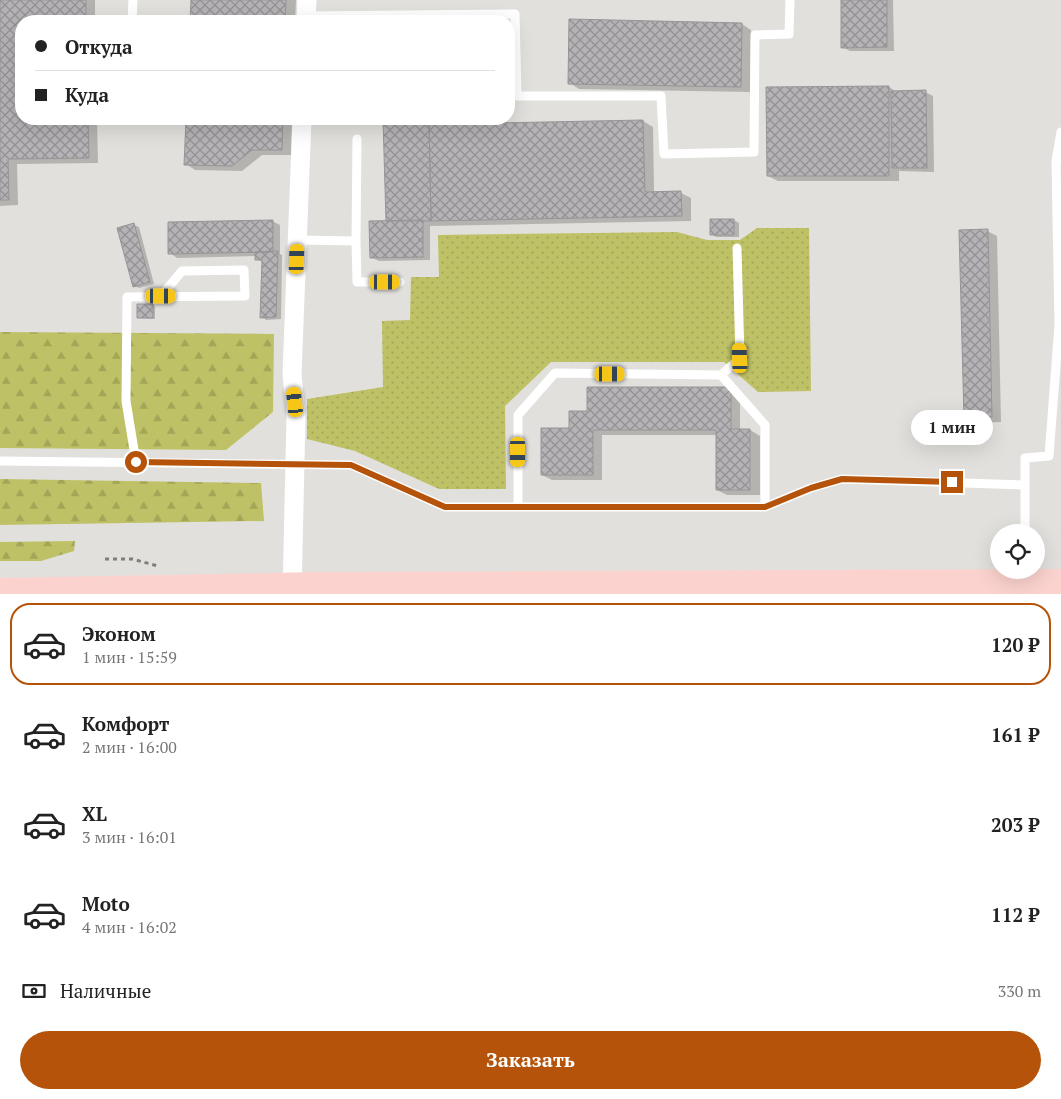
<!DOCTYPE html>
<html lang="ru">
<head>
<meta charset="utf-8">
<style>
	:root { --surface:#fff; --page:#f2f2f2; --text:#222; --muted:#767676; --line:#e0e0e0; --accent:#b45309 }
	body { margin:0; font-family:"PT Serif",serif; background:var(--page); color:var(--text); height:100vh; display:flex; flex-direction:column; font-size:19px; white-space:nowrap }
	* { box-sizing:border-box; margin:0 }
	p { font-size:16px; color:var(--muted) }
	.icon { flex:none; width:28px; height:28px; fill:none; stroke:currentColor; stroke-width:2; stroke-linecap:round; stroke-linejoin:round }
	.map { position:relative; height:594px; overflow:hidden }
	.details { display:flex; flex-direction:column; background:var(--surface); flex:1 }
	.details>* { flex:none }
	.guide { position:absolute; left:15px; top:15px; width:500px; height:110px; border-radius:20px; box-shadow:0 5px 20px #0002; display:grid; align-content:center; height:110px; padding:0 20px; background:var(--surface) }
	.buttons { position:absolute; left:990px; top:524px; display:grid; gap:10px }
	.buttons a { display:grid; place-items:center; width:55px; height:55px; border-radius:50%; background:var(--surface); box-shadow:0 5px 20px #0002; font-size:25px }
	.end { position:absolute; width:22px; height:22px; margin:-11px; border:6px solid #b45309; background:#fff; box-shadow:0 0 0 2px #fff }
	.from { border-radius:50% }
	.bubble { position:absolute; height:35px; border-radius:18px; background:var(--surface); box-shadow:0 5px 20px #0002; font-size:16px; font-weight:800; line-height:35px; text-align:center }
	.car { position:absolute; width:15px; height:30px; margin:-15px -8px; border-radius:6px; box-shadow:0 0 4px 1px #0007; background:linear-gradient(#f5c518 24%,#345 0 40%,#f5c518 0 76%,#345 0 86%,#f5c518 0) }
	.guide b { display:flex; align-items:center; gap:18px; height:48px; font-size:19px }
	.guide b+b { border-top:1px solid var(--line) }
	.guide i { width:12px; height:12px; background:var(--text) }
	ul { padding:9px 0 0; list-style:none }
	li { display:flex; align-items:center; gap:15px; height:82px; margin:0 10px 8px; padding:0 10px; border:2px solid transparent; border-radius:20px }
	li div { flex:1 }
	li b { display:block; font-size:19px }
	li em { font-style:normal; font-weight:800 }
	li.on { border-color:var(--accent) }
	li>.icon { width:45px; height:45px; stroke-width:1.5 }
	.pay { display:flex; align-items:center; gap:12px; height:55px; padding:0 20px; font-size:19px }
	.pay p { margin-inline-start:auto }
	.cta { display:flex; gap:10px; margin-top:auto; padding:10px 20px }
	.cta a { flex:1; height:58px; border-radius:30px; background:var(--accent); color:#fff; font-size:20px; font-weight:800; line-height:58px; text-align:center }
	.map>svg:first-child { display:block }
</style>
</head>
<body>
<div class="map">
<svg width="1061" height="594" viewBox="0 0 1061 594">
	<defs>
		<pattern id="green-dots" width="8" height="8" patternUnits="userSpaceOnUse" patternTransform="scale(1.25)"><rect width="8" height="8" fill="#bec165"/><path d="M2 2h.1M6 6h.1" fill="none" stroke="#a3a657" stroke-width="1.8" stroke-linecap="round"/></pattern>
		<pattern id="forest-firs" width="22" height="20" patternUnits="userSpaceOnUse" patternTransform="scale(1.25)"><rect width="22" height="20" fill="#bec165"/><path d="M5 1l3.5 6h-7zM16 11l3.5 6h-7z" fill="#a3a657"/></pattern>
		<pattern id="building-cross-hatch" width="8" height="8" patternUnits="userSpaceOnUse" patternTransform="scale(1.25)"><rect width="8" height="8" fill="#b6b3b6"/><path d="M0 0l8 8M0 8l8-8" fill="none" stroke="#949194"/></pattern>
	</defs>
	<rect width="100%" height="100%" fill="#e2e0dd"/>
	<!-- green -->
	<path fill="url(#green-dots)" d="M757,228H809L811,391L758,392L724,362H551L505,406L506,489H439L355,451L307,439V399L383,387L382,321L410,320L411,277H439L438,235L677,232L707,240H740Z"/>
	<!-- forest -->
	<path fill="url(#forest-firs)" d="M0,332L274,334L273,412L226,450L0,448Z
		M0,479L261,483L264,521L0,525Z
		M75,541L74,551L41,561H0V542Z"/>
	<!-- shadow -->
	<path fill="#0003" d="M0,0H95V21H21V119H97L98,163L17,164L18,205L0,206Z
		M192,0H296L295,21H191Z
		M842,0H893L894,51H850L842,47Z
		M742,24L751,30L750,92L579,89L570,83Z
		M889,87L897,92H925L933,96L934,172L899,171V181H778L768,176Z
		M187,119H292L291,155H262L242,171L195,170L186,164Z
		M385,119H506L507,124L643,121L653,127L654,193H681L691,198V221L430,226V260L379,261L371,257L387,222Z
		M734,220L739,223V237H716L711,234Z
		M272,221L280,225V254L282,255L281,319L266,320L262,317L263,262L256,259L257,256L177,258L170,253Z
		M134,225L139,227L154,284L139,288L134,286Z
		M987,231L997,236L1001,422L975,423L965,417Z
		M153,305L155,306V319L138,318Z
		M730,388L740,394V430H750L760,436V495H727L717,490V435H602V480H552L542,475L570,430L589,412Z"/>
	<!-- building -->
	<path fill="url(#building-cross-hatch)" stroke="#979497" d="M0,0H86V21H21V119H88L89,158L8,159L9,200H0Z
		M191,0H286L285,21H190Z
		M841,0H887V47L841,48Z
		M569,19L742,23L741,87L568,84Z
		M889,86V176H767L766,87Z
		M926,90L927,168H892L891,91Z
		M186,119H283L282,150H252L232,166L184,165Z
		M383,119H429L431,221H386Z
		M429,119H497V123L643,120L645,192L681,191L682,216L431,221Z
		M710,219H734V235H710Z
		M273,220V252L168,254V222Z
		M423,220V257L370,258L369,221Z
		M134,223L150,282L133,287L117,228Z
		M988,229L992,417L964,418L959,230Z
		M278,251L276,317L260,318L262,260H255V252Z
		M137,304H153V318H137Z
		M587,387H731V429H750V490H716V430H593V475H541V428H569V411H587Z"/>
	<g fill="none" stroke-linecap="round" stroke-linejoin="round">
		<!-- path -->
		<path stroke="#7e7d7a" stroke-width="3" stroke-dasharray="4 4" stroke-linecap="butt" d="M105,559H132L158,566"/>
		<!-- service -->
		<path stroke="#fff" stroke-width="9" d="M307,16L515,14L517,96H661L664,154L754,152L755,35L789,34L790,0
			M132,21L133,0
			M1056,161L1061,132
			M297,240L356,241L357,139
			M356,241L357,282H400
			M721,375L740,358L737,248
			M0,461L351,465L445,507H765L811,488L842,479L1025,485
			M136,462L126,401L127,297L245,296L244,270L182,271L161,296
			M518,507V415L555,373L721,375L765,425V507
			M1025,532V458L1049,456L1059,325L1056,161H1061"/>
		<!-- minor -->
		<path stroke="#fff" stroke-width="19" d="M306,21L307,0
			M292,594L296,416L292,374L302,119"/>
		<!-- primary -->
		<path stroke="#fbd2ce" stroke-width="28" d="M0,592L316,586L1061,583"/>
	</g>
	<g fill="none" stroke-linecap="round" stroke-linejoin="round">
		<!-- route -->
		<path stroke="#b45309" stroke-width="6" d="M136,462L351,465L445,507H765L811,488L842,479L952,482"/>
	</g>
</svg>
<div class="buttons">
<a><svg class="icon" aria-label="locate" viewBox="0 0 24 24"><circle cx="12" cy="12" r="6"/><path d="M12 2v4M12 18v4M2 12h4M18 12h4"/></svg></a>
</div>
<i class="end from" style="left:136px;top:462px"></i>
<i class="end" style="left:952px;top:482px"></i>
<div class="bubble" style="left:911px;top:410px;width:82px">1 мин</div>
<i class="car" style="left:297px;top:259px;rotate:2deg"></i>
<i class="car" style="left:385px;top:282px;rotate:90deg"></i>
<i class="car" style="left:161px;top:296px;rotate:90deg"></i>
<i class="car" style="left:740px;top:358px;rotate:358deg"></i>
<i class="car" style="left:610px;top:374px;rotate:90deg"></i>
<i class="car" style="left:295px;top:402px;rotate:354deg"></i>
<i class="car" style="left:518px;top:452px;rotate:180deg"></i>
<div class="guide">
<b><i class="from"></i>Откуда</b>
<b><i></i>Куда</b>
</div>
</div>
<section class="details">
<ul>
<li class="on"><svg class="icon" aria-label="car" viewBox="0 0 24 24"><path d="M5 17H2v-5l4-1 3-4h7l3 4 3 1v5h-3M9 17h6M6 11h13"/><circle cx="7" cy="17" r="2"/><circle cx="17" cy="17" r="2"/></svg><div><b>Эконом</b><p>1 мин · 15:59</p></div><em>120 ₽</em></li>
<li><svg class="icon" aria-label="car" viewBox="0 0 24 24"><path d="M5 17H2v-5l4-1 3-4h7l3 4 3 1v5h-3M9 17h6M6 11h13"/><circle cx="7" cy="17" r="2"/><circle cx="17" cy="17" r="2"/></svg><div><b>Комфорт</b><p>2 мин · 16:00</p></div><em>161 ₽</em></li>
<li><svg class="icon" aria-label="car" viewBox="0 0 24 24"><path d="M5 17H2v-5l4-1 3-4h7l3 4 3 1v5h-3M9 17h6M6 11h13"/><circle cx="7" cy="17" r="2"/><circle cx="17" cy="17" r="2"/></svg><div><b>XL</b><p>3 мин · 16:01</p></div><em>203 ₽</em></li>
<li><svg class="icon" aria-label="car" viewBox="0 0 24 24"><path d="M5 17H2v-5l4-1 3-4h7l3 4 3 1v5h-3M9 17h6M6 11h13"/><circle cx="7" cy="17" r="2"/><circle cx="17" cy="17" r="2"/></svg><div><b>Moto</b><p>4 мин · 16:02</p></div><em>112 ₽</em></li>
</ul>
<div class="pay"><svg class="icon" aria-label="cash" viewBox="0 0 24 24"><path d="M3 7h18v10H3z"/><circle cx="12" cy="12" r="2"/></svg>Наличные<p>330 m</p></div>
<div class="cta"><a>Заказать</a></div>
</section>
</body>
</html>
